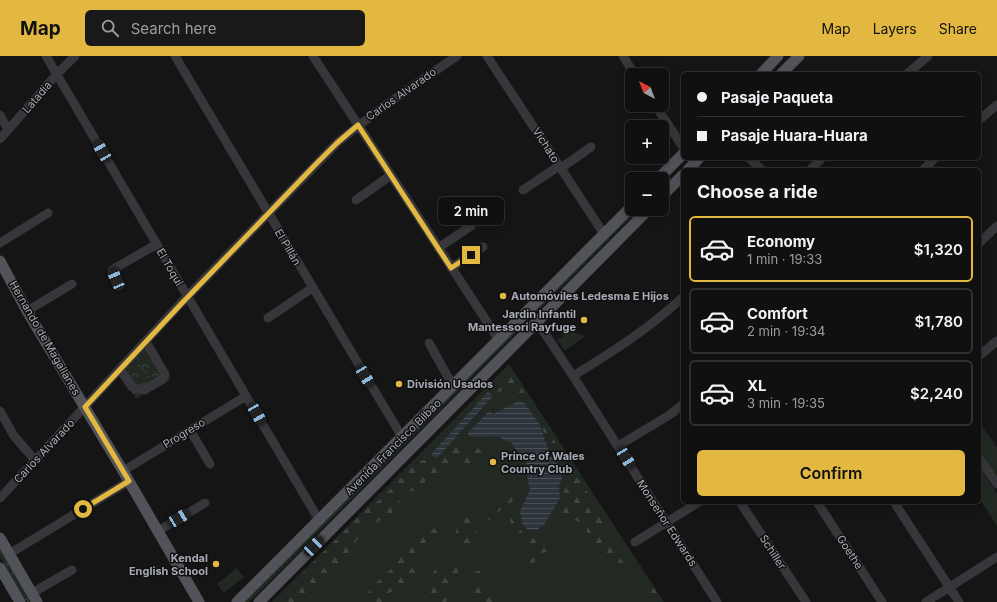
<!DOCTYPE html>
<html lang="en">
<head>
<meta charset="utf-8">
<style>
	:root { --surface:#101010; --page:#191919; --text:#f1f3f6; --muted:#9c9d9f; --line:#303030; --accent:#e2b841 }
	body { margin:0; font-family:Inter,sans-serif; background:var(--page); color:var(--text); height:100vh; display:flex; flex-direction:column; font-size:15px; white-space:nowrap }
	* { box-sizing:border-box; margin:0 }
	p { font-size:13px; color:var(--muted) }
	.icon { flex:none; width:22px; height:22px; fill:none; stroke:currentColor; stroke-width:2; stroke-linecap:round; stroke-linejoin:round }
	.map { position:relative; flex:1; overflow:hidden }
	.panel { position:absolute; left:681px; top:112px; width:300px; height:336px; display:flex; flex-direction:column; background:var(--surface); border-radius:6px; box-shadow:0 2px 10px #0003,0 0 0 1px var(--line) }
	.panel>* { flex:none }
	.hud { position:absolute; left:681px; top:16px; width:300px; height:88px; border-radius:6px; box-shadow:0 2px 10px #0003,0 0 0 1px var(--line); display:grid; align-content:center; height:88px; padding:0 16px; background:var(--surface) }
	.needle { width:26px; rotate:318deg }
	.buttons { position:absolute; left:625px; top:12px; display:grid; gap:8px }
	.buttons a { display:grid; place-items:center; width:44px; height:44px; border-radius:6px; background:var(--surface); box-shadow:0 2px 10px #0003,0 0 0 1px var(--line); font-size:20px }
	.end { position:absolute; width:18px; height:18px; margin:-9px; border:5px solid #e2b841; background:#111; box-shadow:0 0 0 2px #111 }
	.from { border-radius:50% }
	.bubble { position:absolute; height:28px; border-radius:6px; background:var(--surface); box-shadow:0 2px 10px #0003,0 0 0 1px var(--line); font-size:13px; font-weight:600; line-height:28px; text-align:center }
	.car { position:absolute; width:12px; height:24px; margin:-12px -6px; border-radius:5px; box-shadow:0 0 3px 1px #0007; background:linear-gradient(#222 24%,#8ab4d8 0 40%,#222 0 76%,#8ab4d8 0 86%,#222 0) }
	.hud b { display:flex; align-items:center; gap:14px; height:38px; font-size:15px }
	.hud b+b { border-top:1px solid var(--line) }
	.hud i { width:10px; height:10px; background:var(--text) }
	ul { padding:0; list-style:none }
	li { display:flex; align-items:center; gap:12px; height:66px; margin:0 8px 6px; padding:0 8px; border:2px solid var(--line); border-radius:6px }
	li div { flex:1 }
	li b { display:block; font-size:15px }
	li em { font-style:normal; font-weight:600 }
	li.selected { border-color:var(--accent) }
	li>.icon { width:36px; height:36px; stroke-width:1.5 }
	h2 { padding:0 16px; font-size:18px; line-height:48px }
	.button { display:flex; gap:8px; margin-top:auto; padding:8px 16px }
	.button a { flex:1; height:46px; border-radius:6px; background:var(--accent); color:#111; font-size:16px; font-weight:600; line-height:46px; text-align:center }
	header { display:flex; align-items:center; gap:24px; box-sizing:border-box; height:56px; padding:0 20px; background:var(--accent); color:#111 }
	header strong { font-size:19px }
	nav { display:flex; gap:22px; margin-inline-start:auto; font-size:14px }
	.search { width:280px; height:36px; background:var(--page); display:flex; align-items:center; gap:10px; box-sizing:border-box; padding:0 14px; border-radius:6px; color:var(--muted); font-size:15px }
	.map>svg:first-child { display:block }
</style>
</head>
<body>
<header>
<strong>Map</strong>
<div class="search"><svg class="icon" aria-label="search" viewBox="0 0 24 24"><circle cx="10" cy="10" r="6"/><path d="M15 15l6 6"/></svg>Search here</div>
<nav><a>Map</a><a>Layers</a><a>Share</a></nav>
</header>
<div class="map">
<svg width="997" height="546" viewBox="0 0 997 546">
	<defs>
		<pattern id="forest-firs" width="22" height="20" patternUnits="userSpaceOnUse"><rect width="22" height="20" fill="#212922"/><path d="M5 1l3.5 6h-7zM16 11l3.5 6h-7z" fill="#3e4540"/></pattern>
		<pattern id="park-crowns" width="20" height="18" patternUnits="userSpaceOnUse"><rect width="20" height="18" fill="#212922"/><path d="M2 6a3 3 0 1 1 6 0M12 15a3 3 0 1 1 6 0" fill="none" stroke="#3e4540"/></pattern>
		<pattern id="water-rules" width="6" height="5" patternUnits="userSpaceOnUse"><rect width="6" height="5" fill="#2e343b"/><path d="M0 2.5h6" fill="none" stroke="#494f55"/></pattern>
	</defs>
	<rect width="100%" height="100%" fill="#151516"/>
	<!-- green -->
	<path fill="#212922" d="M635,153H639L249,546H245Z
		M565,274L585,280L565,295L557,284L563,280L561,277Z
		M509,308L664,546H272Z
		M979,366L997,391V420L979,394Z
		M979,411L997,437V470L979,442Z
		M237,512L244,521L224,537L217,528Z"/>
	<!-- forest -->
	<path fill="url(#forest-firs)" d="M509,312L589,439L587,450L590,455L599,458L603,463L605,475L610,482L613,491L624,507L621,516H615L606,505L596,488L588,479L585,469L575,464L568,465L563,461L560,455L565,440L563,432V416L552,397L541,368L531,353L524,346L515,341L507,333L496,337L487,334Z
		M489,387L494,388L496,395L485,405L481,404L471,408L459,405L454,414L446,422C431,424 425,421 417,436L406,434L400,439L399,451L389,459L363,475L348,498L339,510L309,533L304,540L297,546H274L371,448C386,444 398,421 411,410C416,406 423,403 431,404C433,405 434,406 436,406C442,405 446,397 450,394C460,387 478,388 489,387Z
		M507,433L512,436L514,443C510,449 507,450 501,454C497,456 494,461 492,464L484,463L480,457L492,448L500,438Z
		M512,458L515,460C526,489 526,479 552,485L554,494L551,496H544L539,501L535,506L528,509L523,507L526,493C523,488 520,487 516,484C508,477 509,467 512,458Z
		M466,460L475,470L477,474L469,489L463,492L457,488C455,478 456,471 460,461Z
		M439,468L442,472C435,492 424,489 412,502L415,508L420,513L418,519L405,535C393,534 389,534 382,546H364L366,539L375,528L393,511L403,494Z
		M450,509L457,512C463,523 452,536 446,546H430L428,525L437,510L444,511Z
		M476,515H480V527L498,546H477L472,541L471,522Z
		M651,527L662,546H648L645,538L646,532Z"/>
	<!-- park -->
	<path fill="url(#park-crowns)" d="M149,287L171,323L136,343L120,318Z
		M0,491L33,546H27L0,501Z"/>
	<!-- water -->
	<path fill="url(#water-rules)" d="M488,336L493,340L437,402L431,399L435,394Z
		M519,345L524,347L529,353L540,369L550,399L558,408L562,418V424L559,429L560,442L544,469L537,474H531L527,473L523,469L522,466L520,455L530,434L526,414L529,411L510,385L507,386C496,376 481,383 469,380L468,377L489,355L493,358Z"/>
	<g fill="none" stroke-linecap="round" stroke-linejoin="round">
		<!-- path -->
		<path stroke="#3c3d42" stroke-width="1.5" stroke-dasharray="2 3" stroke-linecap="butt" d="M138,309L147,317L148,323"/>
		<!-- minor -->
		<path stroke="#36363b" stroke-width="9" d="M46,0L319,464
			M175,0L402,381
			M313,0L499,284
			M487,0L604,178
			M623,0L635,19
			M907,18L928,0
			M655,49L683,91
			M0,59L8,74
			M979,64L997,49
			M0,83L57,18L75,0
			M749,102L762,114
			M561,112L591,91
			M810,114L822,102
			M923,114L935,102
			M523,134L559,110
			M356,144L391,119
			M0,187L48,157
			M979,187L997,170
			M438,192L471,170
			M451,212L483,191
			M116,223L112,214L157,188
			M27,255L72,228
			M268,262L312,232
			M538,267L573,320L717,546
			M429,287L453,330
			M979,300L997,285
			M120,313L132,331L144,334L163,323L165,318L146,286
			M573,320C612,296 650,272 683,241
			M0,355L14,380L35,404
			M190,374L210,408
			M618,390L671,358L683,348
			M979,402L997,428
			M123,415L246,340
			M0,442L181,247L337,87C375,55 416,28 457,0
			M740,446L806,546
			M817,446L882,546
			M894,446L959,546
			M158,475L205,447
			M635,486L699,446
			M9,498L129,425
			M32,537L72,514
			M926,546L997,501"/>
		<!-- major -->
		<path stroke="#525359" stroke-width="11" d="M761,18L778,0
			M781,18L799,0
			M688,114L699,102
			M658,123L683,98
			M662,140L683,119
			M0,205L27,255L123,415L199,546
			M0,482L37,546
			M0,512L20,546
			M237,546L632,150
			M259,546L649,153"/>
	</g>
	<g fill="none" stroke-linecap="round" stroke-linejoin="round">
		<!-- route -->
		<path stroke="#e2b841" stroke-width="5" d="M83,453L129,425L85,351L182,247L316,108L337,87L358,69L451,212L471,199"/>
	</g>
	<!-- markers -->
	<g fill="#e2b841" stroke="#101011" stroke-width="1.5">
		<circle cx="503" cy="240" r="4"/>
		<circle cx="584" cy="264" r="4"/>
		<circle cx="399" cy="328" r="4"/>
		<circle cx="493" cy="406" r="4"/>
		<circle cx="216" cy="508" r="4"/>
	</g>
	<g text-anchor="middle" stroke-width="3" stroke-linejoin="round" paint-order="stroke">
		<!-- street labels -->
		<g font-size="11" fill="#a8abb5" stroke="#101011">
			<text transform="translate(401 38) rotate(-35)" y="4">Carlos Alvarado</text>
			<text transform="translate(37 41) rotate(-49)" y="4">Latadía</text>
			<text transform="translate(546 89) rotate(57)" y="4">Vichato</text>
			<text transform="translate(288 191) rotate(59)" y="4">El Pillán</text>
			<text transform="translate(170 211) rotate(60)" y="4">El Toqui</text>
			<text transform="translate(45 282) rotate(60)" y="4">Hernando de Magallanes</text>
			<text transform="translate(184 377) rotate(-31)" y="4">Progreso</text>
			<text transform="translate(393 391) rotate(-45)" y="4">Avenida Francisco Bilbao</text>
			<text transform="translate(44 395) rotate(-47)" y="4">Carlos Alvarado</text>
			<text transform="translate(667 467) rotate(57)" y="4">Monseñor Edwards</text>
			<text transform="translate(773 496) rotate(57)" y="4">Schiller</text>
			<text transform="translate(850 496) rotate(57)" y="4">Goethe</text>
		</g>
		<!-- poi labels -->
		<g font-size="11" font-weight="bold" fill="#a8abb5" stroke="#101011" text-anchor="start">
			<text x="511" y="244">Automóviles Ledesma E Hijos</text>
			<text x="576" y="262" text-anchor="end">Jardin Infantil<tspan x="576" dy="13">Mantessori Rayfuge</tspan></text>
			<text x="407" y="332">División Usados</text>
			<text x="501" y="404">Prince of Wales<tspan x="501" dy="13">Country Club</tspan></text>
			<text x="208" y="506" text-anchor="end">Kendal<tspan x="208" dy="13">English School</tspan></text>
		</g>
	</g>
</svg>
<div class="buttons">
<a><svg class="needle" viewBox="-14 -14 28 28"><path d="M0-13l5 13h-10z" fill="#e53935"/><path d="M0 13l5-13h-10z" fill="#9c9d9f"/></svg></a>
<a>+</a>
<a>−</a>
</div>
<i class="end from" style="left:83px;top:453px"></i>
<i class="end" style="left:471px;top:199px"></i>
<div class="bubble" style="left:438px;top:141px;width:66px">2 min</div>
<i class="car" style="left:102px;top:95px;rotate:330deg"></i>
<i class="car" style="left:116px;top:223px;rotate:337deg"></i>
<i class="car" style="left:365px;top:320px;rotate:149deg"></i>
<i class="car" style="left:257px;top:358px;rotate:150deg"></i>
<i class="car" style="left:626px;top:402px;rotate:148deg"></i>
<i class="car" style="left:179px;top:462px;rotate:59deg"></i>
<i class="car" style="left:314px;top:490px;rotate:45deg"></i>
<div class="hud">
<b><i class="from"></i>Pasaje Paqueta</b>
<b><i></i>Pasaje Huara-Huara</b>
</div>
<section class="panel">
<h2>Choose a ride</h2>
<ul>
<li class="selected"><svg class="icon" aria-label="car" viewBox="0 0 24 24"><path d="M5 17H2v-5l4-1 3-4h7l3 4 3 1v5h-3M9 17h6M6 11h13"/><circle cx="7" cy="17" r="2"/><circle cx="17" cy="17" r="2"/></svg><div><b>Economy</b><p>1 min · 19:33</p></div><em>$1,320</em></li>
<li><svg class="icon" aria-label="car" viewBox="0 0 24 24"><path d="M5 17H2v-5l4-1 3-4h7l3 4 3 1v5h-3M9 17h6M6 11h13"/><circle cx="7" cy="17" r="2"/><circle cx="17" cy="17" r="2"/></svg><div><b>Comfort</b><p>2 min · 19:34</p></div><em>$1,780</em></li>
<li><svg class="icon" aria-label="car" viewBox="0 0 24 24"><path d="M5 17H2v-5l4-1 3-4h7l3 4 3 1v5h-3M9 17h6M6 11h13"/><circle cx="7" cy="17" r="2"/><circle cx="17" cy="17" r="2"/></svg><div><b>XL</b><p>3 min · 19:35</p></div><em>$2,240</em></li>
</ul>
<div class="button"><a>Confirm</a></div>
</section>
</div>
</body>
</html>
